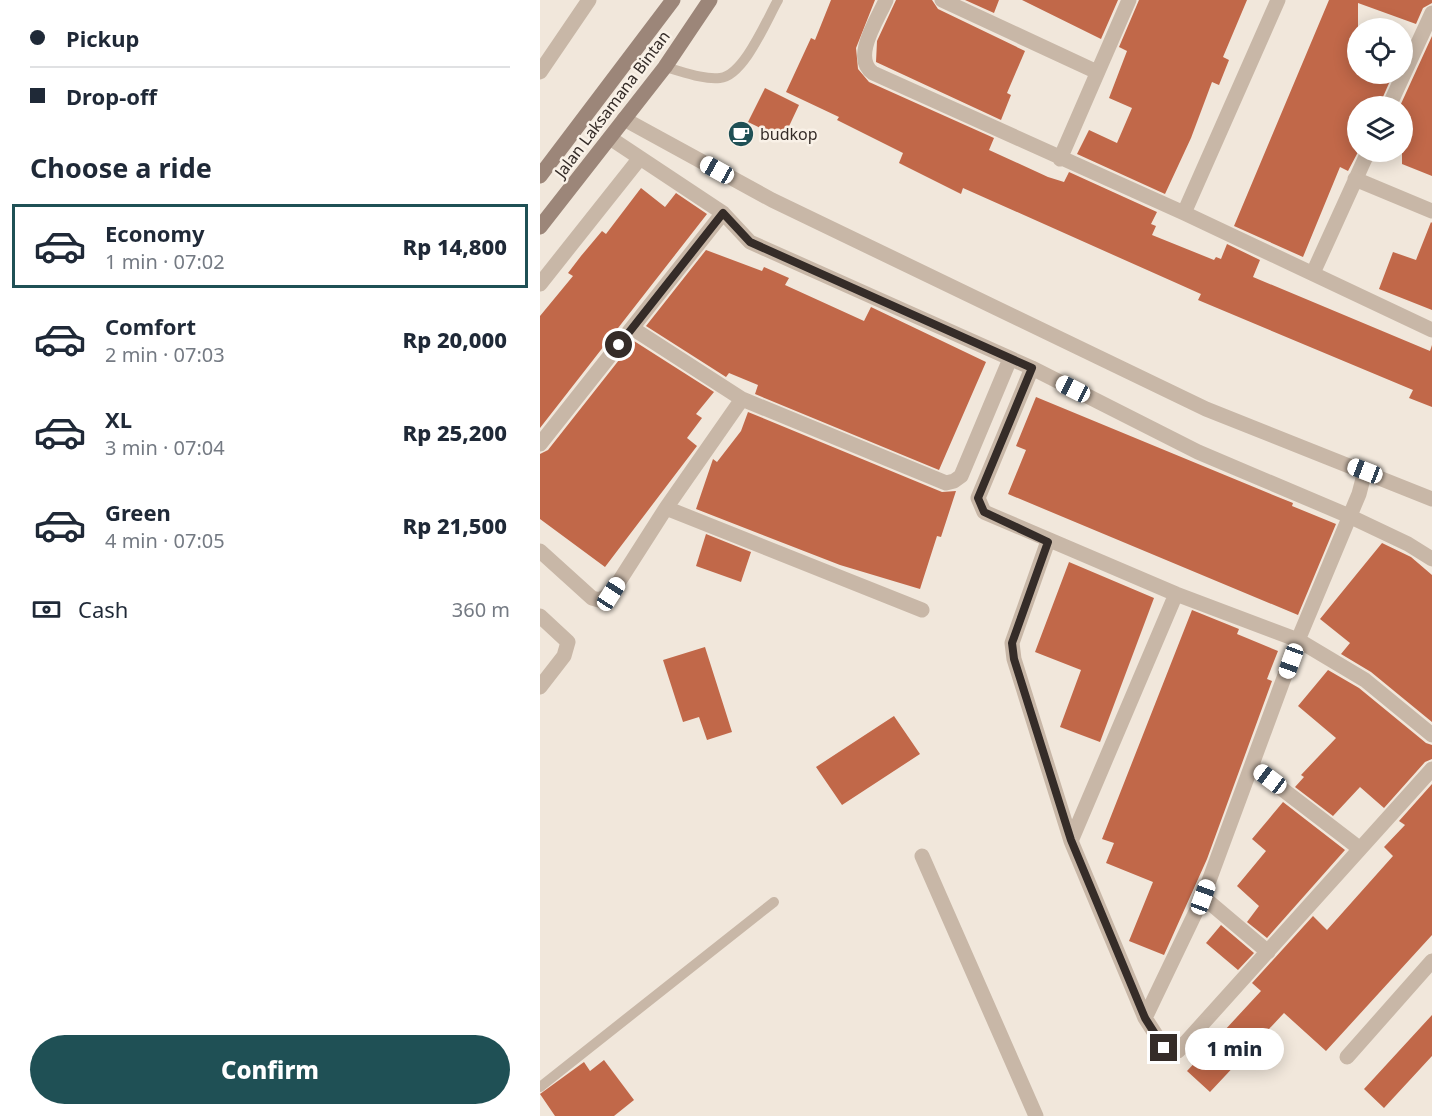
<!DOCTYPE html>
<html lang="en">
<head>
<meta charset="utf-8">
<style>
	:root { --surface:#fff; --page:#f2f2f3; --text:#1f2937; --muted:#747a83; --line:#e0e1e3; --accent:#1f5055 }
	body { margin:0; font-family:"Noto Sans",sans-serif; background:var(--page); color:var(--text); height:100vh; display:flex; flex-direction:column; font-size:22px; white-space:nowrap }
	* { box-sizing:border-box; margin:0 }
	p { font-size:20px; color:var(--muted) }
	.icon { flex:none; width:33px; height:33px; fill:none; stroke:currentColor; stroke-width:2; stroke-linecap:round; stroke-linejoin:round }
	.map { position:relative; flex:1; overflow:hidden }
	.panel { display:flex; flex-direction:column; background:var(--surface); width:540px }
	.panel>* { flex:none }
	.guide { display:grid; align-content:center; height:132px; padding:0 30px; background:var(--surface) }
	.fabs { position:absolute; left:807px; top:18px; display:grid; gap:12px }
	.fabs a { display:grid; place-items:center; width:66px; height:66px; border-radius:50%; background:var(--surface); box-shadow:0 3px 15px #0003; font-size:30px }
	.end { position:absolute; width:27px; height:27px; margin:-14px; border:8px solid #352c28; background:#fff; box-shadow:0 0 0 3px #fff }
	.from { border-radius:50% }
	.bubble { position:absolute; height:42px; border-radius:21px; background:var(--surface); box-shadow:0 3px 15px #0003; font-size:20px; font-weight:800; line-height:42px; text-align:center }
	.car { position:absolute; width:18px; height:36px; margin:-18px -9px; border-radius:8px; box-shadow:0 0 4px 2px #0007; background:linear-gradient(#fff 24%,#345 0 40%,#fff 0 76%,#345 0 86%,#fff 0) }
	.guide b { display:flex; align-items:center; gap:21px; height:57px; font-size:22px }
	.guide b+b { border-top:2px solid var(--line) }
	.guide i { width:15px; height:15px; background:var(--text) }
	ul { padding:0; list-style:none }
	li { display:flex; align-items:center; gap:18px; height:84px; margin:0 12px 9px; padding:0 18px; border:3px solid transparent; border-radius:0px }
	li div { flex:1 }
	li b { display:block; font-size:22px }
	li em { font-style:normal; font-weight:800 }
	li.selected { border-color:var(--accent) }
	li>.icon { width:54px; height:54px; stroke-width:1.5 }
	h2 { padding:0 30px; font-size:27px; line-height:72px }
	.pay { display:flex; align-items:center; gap:15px; height:66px; padding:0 30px; font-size:22px }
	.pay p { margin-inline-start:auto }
	.action { display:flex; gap:12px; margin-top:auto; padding:12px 30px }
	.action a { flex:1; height:69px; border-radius:36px; background:var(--accent); color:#fff; font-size:24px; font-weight:800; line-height:69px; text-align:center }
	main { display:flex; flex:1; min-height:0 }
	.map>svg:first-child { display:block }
</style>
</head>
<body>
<main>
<section class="panel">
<div class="guide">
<b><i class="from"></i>Pickup</b>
<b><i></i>Drop-off</b>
</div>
<h2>Choose a ride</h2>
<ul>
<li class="selected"><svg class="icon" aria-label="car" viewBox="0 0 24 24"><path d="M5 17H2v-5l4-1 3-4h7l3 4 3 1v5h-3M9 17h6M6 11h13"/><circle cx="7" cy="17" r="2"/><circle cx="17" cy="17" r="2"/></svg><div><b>Economy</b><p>1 min · 07:02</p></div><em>Rp 14,800</em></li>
<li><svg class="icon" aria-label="car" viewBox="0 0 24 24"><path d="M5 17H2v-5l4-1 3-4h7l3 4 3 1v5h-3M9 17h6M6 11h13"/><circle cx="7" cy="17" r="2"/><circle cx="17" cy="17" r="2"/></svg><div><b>Comfort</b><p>2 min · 07:03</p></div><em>Rp 20,000</em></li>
<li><svg class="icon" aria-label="car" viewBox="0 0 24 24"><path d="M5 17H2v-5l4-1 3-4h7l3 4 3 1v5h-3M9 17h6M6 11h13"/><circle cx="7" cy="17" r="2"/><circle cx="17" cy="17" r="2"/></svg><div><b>XL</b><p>3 min · 07:04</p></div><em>Rp 25,200</em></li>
<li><svg class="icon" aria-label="car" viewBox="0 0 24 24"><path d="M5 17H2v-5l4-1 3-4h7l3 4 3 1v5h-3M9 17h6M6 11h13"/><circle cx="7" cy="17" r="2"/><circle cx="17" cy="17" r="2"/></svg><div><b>Green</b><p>4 min · 07:05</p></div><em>Rp 21,500</em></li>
</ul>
<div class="pay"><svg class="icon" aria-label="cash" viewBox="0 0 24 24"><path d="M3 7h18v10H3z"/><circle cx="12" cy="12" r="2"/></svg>Cash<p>360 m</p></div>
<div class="action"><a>Confirm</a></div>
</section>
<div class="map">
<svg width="892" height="1116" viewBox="0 0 892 1116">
	<rect width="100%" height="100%" fill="#f1e7db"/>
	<!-- building -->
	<path fill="#c16849" d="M291,0H335L316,48L318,69L329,82L454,138L449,150L508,177L524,182L529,172L617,212L611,224L616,226L612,235L674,260L676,257L681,259L687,244L720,260L713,277L890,351L892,345V407L869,398L873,390L658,300L661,294L423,188L421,194L359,163L363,153L297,120L299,117L246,92L271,38L275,40Z
		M356,0H392L398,9L485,51L467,93L471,95L461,120L336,62L337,41Z
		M425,0H459L454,13Z
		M482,0H578L561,39Z
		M599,0H707L683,57L689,60L679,85L672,82L651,138L625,194L537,154L549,130L577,143L592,108L569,98L587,51L579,47Z
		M789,0H892V3L883,8L876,24L818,3V74H853L839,106H818V152L808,171L800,167L763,257L694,226Z
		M892,36V176L862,164V106H860Z
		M225,88L259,105L243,139L208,122Z
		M101,188L125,207L136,193L167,214L0,428V316L33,276L28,273L41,256L62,231L66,234Z
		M891,222L892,223V310L839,289L853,252L876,260Z
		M166,250L222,271L224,267L249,278L245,285L324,321L331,307L446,362L399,470L215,394L218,385L189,373L186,377L106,326Z
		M94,341L174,392L156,414L162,418L147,438L157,446L65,567L0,519V454L8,450Z
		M496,397L738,497L753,503L752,506L796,524L758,615L468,494L486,450L476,446Z
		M208,412L402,492L416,491L401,537L397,536L380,589L300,565L156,509L173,459L177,462L201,431Z
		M166,534L211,552L201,582L156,566Z
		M842,543L871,557L892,575V722L831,672L801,654L810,643L780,619Z
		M529,562L614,598L560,742L520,727L541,670L495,652Z
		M652,610L699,629L697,634L738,651L727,679L732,681L667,859L624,955L589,941L613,882L566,863L574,843L562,839Z
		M165,647L192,732L167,740L159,717L143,722L123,660Z
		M788,670L819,688L886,743L892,745V759L885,762L844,808L820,787L793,816L755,787L764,777L761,775L796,738L758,706Z
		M354,716L380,754L302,805L276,767Z
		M892,784V935L786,1051L744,1013L670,1092L647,1071L721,991L712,983L773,916L787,930L853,856L844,847L865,825L859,821Z
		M743,802L805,850L727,938L707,922L719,906L697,886L726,851L712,839Z
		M681,925L714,953L698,970L666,943Z
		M892,1015V1056L844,1108L824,1089Z
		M64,1060L94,1100L74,1116H15L0,1094L44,1062L50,1071Z"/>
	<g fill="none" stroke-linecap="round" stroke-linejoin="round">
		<!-- service -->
		<path stroke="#c8b7a7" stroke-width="10" d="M125,67C141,71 163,80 180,78C204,76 227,19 238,0
			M0,1087L234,902"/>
		<!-- minor -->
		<path stroke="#c8b7a7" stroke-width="15" d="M346,0C338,19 311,58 333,73L644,213L892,330
			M402,0L557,72
			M0,72L49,0
			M849,106L892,13
			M84,119L232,200L666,409L892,499
			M70,138L183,213L210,242L492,368L658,452L809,516L868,544L892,559
			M520,159L589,0
			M815,179L892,211
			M644,213L738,0
			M773,273L828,152
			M0,284L100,158
			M92,328L202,399L406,483L414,481L421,476L470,359
			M492,368L438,498L444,512L636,594L758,640L825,680L892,735
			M0,444L183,213
			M126,508L382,610
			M508,541L472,643L474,659L531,841L605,1018L627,1052L638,1051L892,769
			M0,551L52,598L59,600L71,594L126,508L202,399
			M0,616L28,642L24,656L0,687
			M712,766L819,848
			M531,841L636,594
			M382,856L496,1116
			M663,897L728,952
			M605,1018L663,897L758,640L819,494L825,471
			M807,1057L892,961"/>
		<!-- secondary -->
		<path stroke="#9c8679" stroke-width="15" d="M0,176L133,0
			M0,227L125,67L170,0"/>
	</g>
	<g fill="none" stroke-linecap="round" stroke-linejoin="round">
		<!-- route -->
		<path stroke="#352c28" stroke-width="8" d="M79,345L183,213L210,242L492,368L438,498L444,512L508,542L472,643L474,659L531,840L605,1018L624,1048"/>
	</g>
	<!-- icons -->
	<defs>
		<g id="cafe-disc" transform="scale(1.35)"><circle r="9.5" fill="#1f5055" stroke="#f9f1e7"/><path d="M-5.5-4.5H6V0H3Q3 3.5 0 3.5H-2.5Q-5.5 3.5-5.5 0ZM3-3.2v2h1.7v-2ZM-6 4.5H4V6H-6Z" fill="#fff"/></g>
	</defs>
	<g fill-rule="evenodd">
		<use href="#cafe-disc" x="201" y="134"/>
	</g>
	<g text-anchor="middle" stroke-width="5" stroke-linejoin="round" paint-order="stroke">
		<!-- street labels -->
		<g font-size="16" fill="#352c28" stroke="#f9f1e7">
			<text transform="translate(72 104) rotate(-53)" y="6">Jalan Laksamana Bintan</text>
		</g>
		<!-- poi labels -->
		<g font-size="16" fill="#352c28" stroke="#f9f1e7" text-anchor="start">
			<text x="220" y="140">budkop</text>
		</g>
	</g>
</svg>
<div class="fabs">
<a><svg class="icon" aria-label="locate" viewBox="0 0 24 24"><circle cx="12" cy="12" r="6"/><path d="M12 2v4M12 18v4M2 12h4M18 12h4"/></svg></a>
<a><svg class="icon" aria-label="layers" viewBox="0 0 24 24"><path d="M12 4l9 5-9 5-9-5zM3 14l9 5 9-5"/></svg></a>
</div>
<i class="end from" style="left:79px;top:345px"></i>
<i class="end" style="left:624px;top:1048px"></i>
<div class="bubble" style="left:645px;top:1028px;width:99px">1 min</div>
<i class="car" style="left:177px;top:170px;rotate:299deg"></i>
<i class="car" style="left:533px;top:389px;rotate:297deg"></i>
<i class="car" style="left:825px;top:471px;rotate:291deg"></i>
<i class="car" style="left:71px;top:594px;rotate:33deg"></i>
<i class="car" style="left:751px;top:661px;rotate:200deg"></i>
<i class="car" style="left:730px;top:779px;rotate:307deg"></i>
<i class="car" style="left:663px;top:897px;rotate:20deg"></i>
</div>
</main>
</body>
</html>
